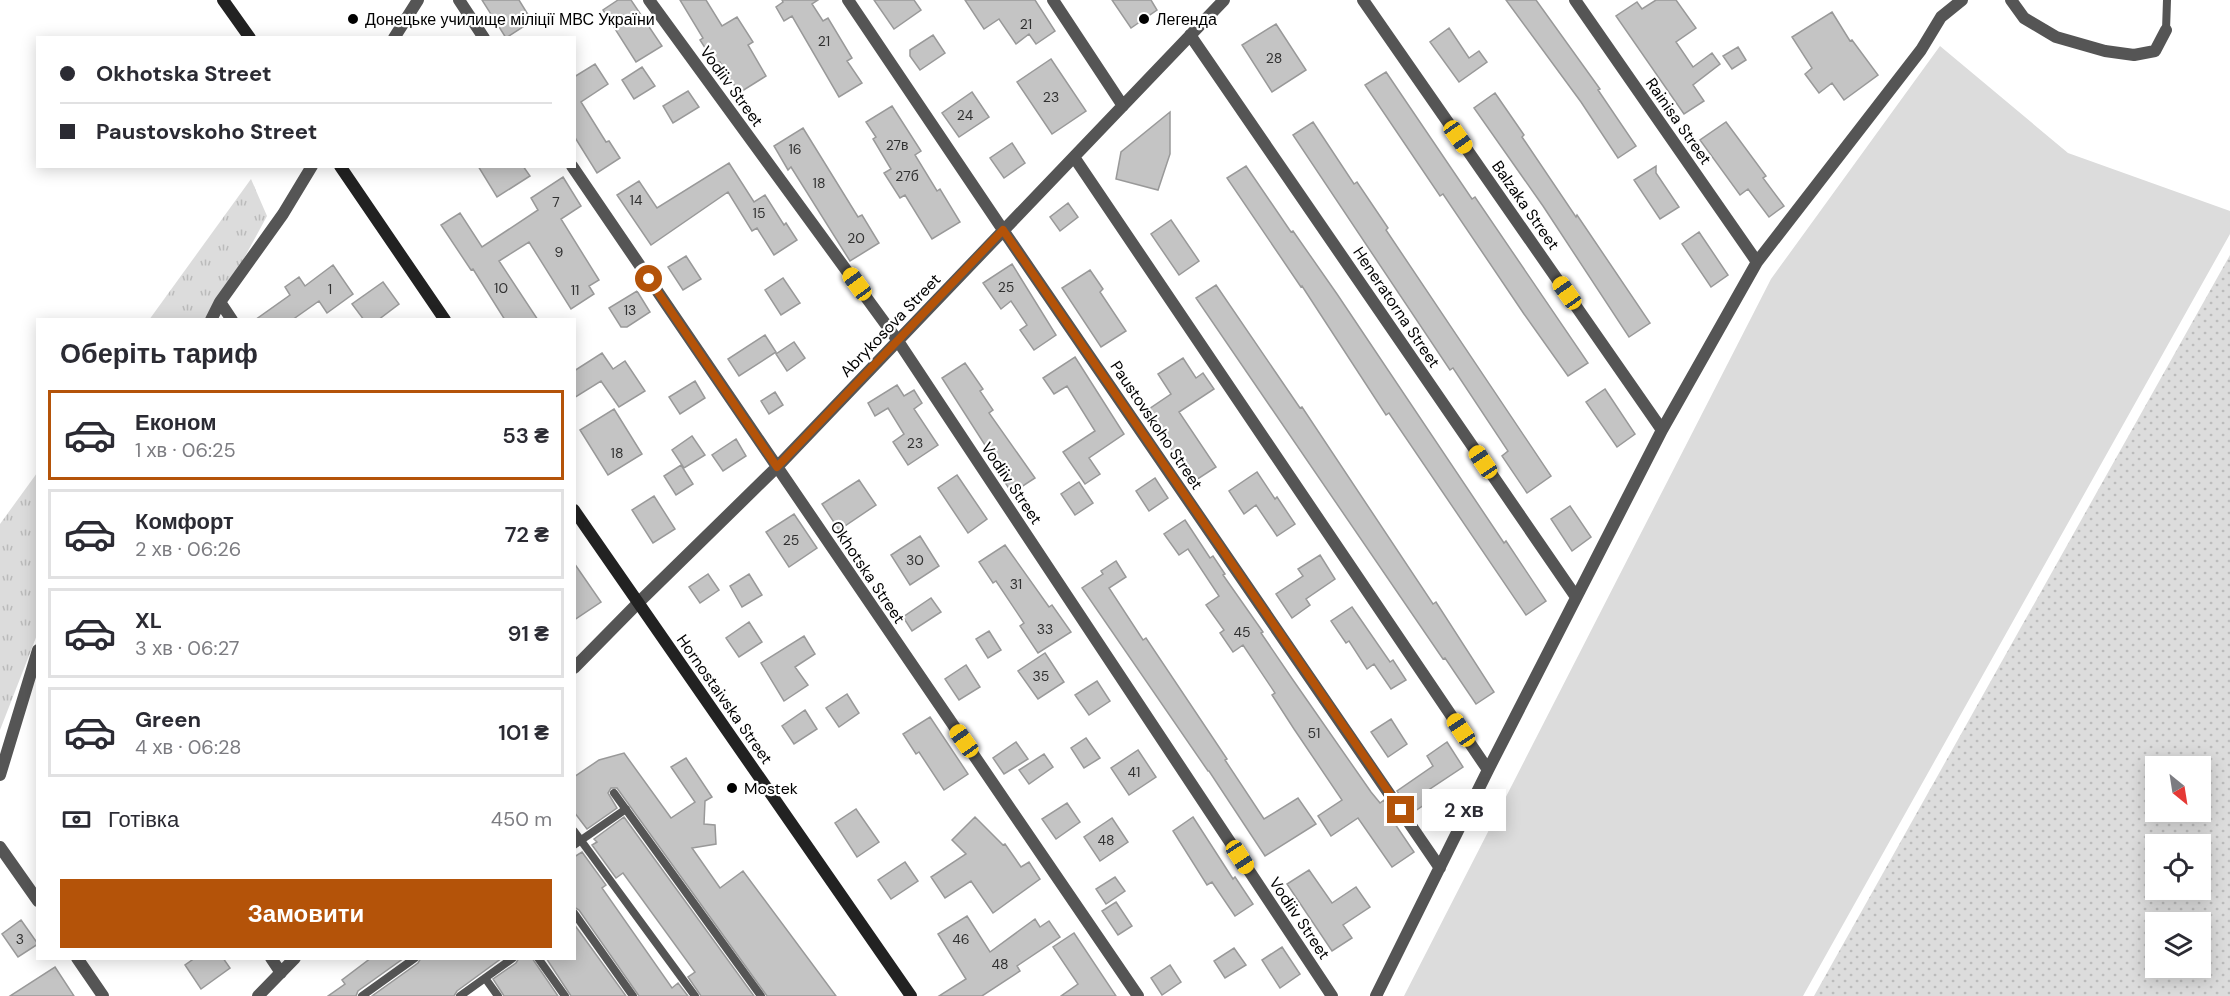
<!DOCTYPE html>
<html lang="uk">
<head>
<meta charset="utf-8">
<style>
	:root { --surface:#fff; --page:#f2f2f3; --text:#2b2b33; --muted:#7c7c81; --line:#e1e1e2; --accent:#b45309 }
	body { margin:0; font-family:"DM Sans",sans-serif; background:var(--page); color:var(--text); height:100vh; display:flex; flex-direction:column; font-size:22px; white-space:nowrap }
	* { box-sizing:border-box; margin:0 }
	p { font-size:20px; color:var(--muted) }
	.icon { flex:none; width:33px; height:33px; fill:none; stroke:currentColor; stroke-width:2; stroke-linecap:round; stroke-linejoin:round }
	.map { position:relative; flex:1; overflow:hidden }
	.panel { position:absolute; left:36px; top:318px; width:540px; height:642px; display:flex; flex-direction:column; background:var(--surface); border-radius:0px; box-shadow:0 3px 15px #0003 }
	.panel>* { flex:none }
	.top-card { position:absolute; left:36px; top:36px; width:540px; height:132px; border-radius:0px; box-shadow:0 3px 15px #0003; display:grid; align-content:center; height:132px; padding:0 24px; background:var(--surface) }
	.needle { width:39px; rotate:150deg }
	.fabs { position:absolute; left:2145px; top:756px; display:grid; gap:12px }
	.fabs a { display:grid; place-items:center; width:66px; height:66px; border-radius:0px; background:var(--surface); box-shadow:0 3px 15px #0003; font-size:30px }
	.end { position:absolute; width:27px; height:27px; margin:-14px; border:8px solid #b45309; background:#fff; box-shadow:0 0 0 3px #fff }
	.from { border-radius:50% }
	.bubble { position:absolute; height:42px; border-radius:0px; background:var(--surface); box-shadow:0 3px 15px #0003; font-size:20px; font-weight:600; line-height:42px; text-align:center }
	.car { position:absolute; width:18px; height:36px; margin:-18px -9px; border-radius:8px; box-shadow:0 0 4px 2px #0007; background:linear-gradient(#f5c518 24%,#345 0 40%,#f5c518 0 76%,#345 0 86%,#f5c518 0) }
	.top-card b { display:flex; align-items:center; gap:21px; height:57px; font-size:22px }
	.top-card b+b { border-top:2px solid var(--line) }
	.top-card i { width:15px; height:15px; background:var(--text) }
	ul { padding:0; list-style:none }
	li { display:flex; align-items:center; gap:18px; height:90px; margin:0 12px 9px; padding:0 12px; border:3px solid var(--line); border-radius:0px }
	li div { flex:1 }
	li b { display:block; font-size:22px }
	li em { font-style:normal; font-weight:600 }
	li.selected { border-color:var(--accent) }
	li>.icon { width:54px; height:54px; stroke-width:1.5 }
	h2 { padding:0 24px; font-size:27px; line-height:72px }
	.pay { display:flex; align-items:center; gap:15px; height:66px; padding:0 24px; font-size:22px }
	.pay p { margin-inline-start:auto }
	.button { display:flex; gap:12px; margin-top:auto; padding:12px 24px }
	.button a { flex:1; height:69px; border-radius:0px; background:var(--accent); color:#fff; font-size:24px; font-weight:600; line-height:69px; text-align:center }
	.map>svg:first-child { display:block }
</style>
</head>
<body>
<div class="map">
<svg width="2230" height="996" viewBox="0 0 2230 996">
	<defs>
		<pattern id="grass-tufts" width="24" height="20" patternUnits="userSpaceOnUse" patternTransform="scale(1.5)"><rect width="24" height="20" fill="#dcdcdc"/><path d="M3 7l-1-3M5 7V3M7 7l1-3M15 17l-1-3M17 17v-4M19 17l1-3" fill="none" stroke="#bbb"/></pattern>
		<pattern id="park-dots" width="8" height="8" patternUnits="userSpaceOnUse" patternTransform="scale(1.5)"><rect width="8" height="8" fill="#dcdcdc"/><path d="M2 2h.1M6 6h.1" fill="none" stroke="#bbb" stroke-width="1.8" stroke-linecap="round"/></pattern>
	</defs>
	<rect width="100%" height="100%" fill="#fff"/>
	<!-- grass -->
	<path fill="url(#grass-tufts)" d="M251,179L267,216L211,319L149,320Z
		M37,473V635L0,730V524Z"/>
	<!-- park -->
	<path fill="url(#park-dots)" fill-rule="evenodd" d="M2230,255V996H1814ZM2156,766H2200V812H2156ZM2156,844H2200V890H2156ZM2156,922H2200V968H2156Z"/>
	<!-- garden -->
	<path fill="#dcdcdc" d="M1940,46L2068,153L2230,211V234L1803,996H1404L1771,279Z"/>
	<!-- building -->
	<path fill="#c4c4c4" stroke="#999" stroke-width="1.5" d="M482,0H519L532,21L506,38Z
		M618,0H631L662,46L636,62L603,10Z
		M680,0H706L722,26L737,17L753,42L748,45L766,76L739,93L720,62L716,65L700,40L703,38Z
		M782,0H818L812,4L823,21L828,18L852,58L847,61L862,83L839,97L792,16L784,21L776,7L783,2Z
		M874,0H914L921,10L894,29Z
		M965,0H1035L1055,31L1036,44L1029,34L1016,44L999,19L984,29Z
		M1112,0H1151L1157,10L1131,28Z
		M1506,0H1536L1600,89L1598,90L1636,146L1618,158L1581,102Z
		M1656,0H1676L1696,28L1676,42L1693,67L1712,53L1720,64L1693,85L1704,101L1684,114L1616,16L1637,2L1642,9Z
		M1832,12L1850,41L1852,40L1878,75L1844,100L1832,83L1819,93L1805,74L1812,68L1792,37Z
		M1276,24L1306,70L1272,92L1242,45Z
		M1449,28L1469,58L1479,51L1487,62L1459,82L1430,42Z
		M933,35L945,53L920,70L910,56V50Z
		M1738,47L1746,60L1732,69L1723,56Z
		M1051,59L1086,111L1052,134L1017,82Z
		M595,64L608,84L581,102L606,142L609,141L620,158L597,173L574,136V77Z
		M642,67L655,86L634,99L622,80Z
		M1386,72L1472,199L1475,197L1588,363L1568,376L1524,314L1443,194L1440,196L1365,85Z
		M688,91L699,107L673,123L663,106Z
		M972,92L989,117L959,137L942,113Z
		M1495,93L1524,135L1522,137L1576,217L1577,215L1650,323L1629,337L1543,206L1474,108Z
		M892,106L921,151L915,155L937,191L940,189L960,222L932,239L905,195L900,198L884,173L891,169L873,139L876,137L866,122Z
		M1170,112V154L1158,190L1116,179L1121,152Z
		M1313,122L1354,184L1357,182L1388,228L1386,230L1551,476L1527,493L1502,456L1508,451L1453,368L1450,370L1293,135Z
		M1726,122L1766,176L1763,178L1784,206L1769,217L1748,189L1740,195L1700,140Z
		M803,128L858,217L862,215L879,243L850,261L791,167L788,170L774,146Z
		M1012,143L1025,163L1004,178L990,158Z
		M729,163L754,202L765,195L784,225L786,223L797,240L774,255L757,228L752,231L728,192L651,245L617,195L639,181L657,208Z
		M478,166H523L530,176L497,197Z
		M1246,166L1291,232L1293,231L1337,294L1504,543L1506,541L1546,601L1526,615L1389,413L1386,415L1302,286L1301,287L1227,178Z
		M1656,166V173L1679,207L1660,219L1634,180Z
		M563,177L581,206L561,219L599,280L589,286L594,294L571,309L529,242L499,261L538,320H505L473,269L471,270L441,225L460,213L482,247L538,210L531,198Z
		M1068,203L1078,217L1060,231L1050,217Z
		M1171,220L1199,261L1179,275L1151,234Z
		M1699,232L1728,275L1711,287L1682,244Z
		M686,256L701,279L683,290L668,267Z
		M1012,264L1056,335L1034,350L1020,330L1027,325L1011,301L1001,309L983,283Z
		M333,265L353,294L327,313L319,301L292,320H255L290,295L285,287L299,277L305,286Z
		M1090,270L1103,289L1100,292L1126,331L1101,347L1062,288Z
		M783,278L800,303L781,315L765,290Z
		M383,282L399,304L378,320H364L352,304Z
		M1216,285L1300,408L1302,407L1433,604L1436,602L1494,692L1476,704L1445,658L1443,659L1196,298Z
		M637,291L650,312L627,327H621L609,308Z
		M765,335L776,352L739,376L728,359Z
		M794,342L805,358L787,371L776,354Z
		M602,353L613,369L625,361L645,391L619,407L601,381L574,398V371Z
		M1075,357L1124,434L1089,458L1100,474L1085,484L1063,452L1095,431L1067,386L1054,394L1043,378Z
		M1183,358L1196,378L1203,373L1214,389L1179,412L1216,467L1193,482L1146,411L1171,394L1158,374Z
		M965,363L983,389L980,391L993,410L989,413L1035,478L1012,493L1000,475L1003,473L942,378Z
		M695,381L705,398L680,414L669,397Z
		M897,385L904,396L914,390L922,403L914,409L938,445L908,465L893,442L904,434L888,408L875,416L868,403Z
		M1605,389L1635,434L1617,447L1586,402Z
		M775,392L783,405L769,414L761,401Z
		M614,409L642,454L608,475L580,430Z
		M692,436L705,455L684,468L672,450Z
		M736,439L746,456L723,471L712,455Z
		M681,465L693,484L676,495L664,476Z
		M1257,472L1275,499L1277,497L1295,524L1277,536L1256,505L1244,514L1229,491Z
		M957,475L987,519L968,533L938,488Z
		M1155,478L1168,498L1149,511L1136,491Z
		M859,480L876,505L839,530L822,504Z
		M1079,482L1093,503L1075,515L1061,494Z
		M654,496L675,529L653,543L632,510Z
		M1570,506L1591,537L1572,551L1551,519Z
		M794,514L817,548L789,567L766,532Z
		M1185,520L1210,558L1213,556L1225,574L1223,575L1263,632L1261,633L1293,680L1371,792L1380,803L1384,800L1399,822L1395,824L1414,852L1392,867L1358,818L1331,836L1318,816L1342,800L1294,729L1272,695L1275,693L1243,645L1233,652L1220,633L1224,630L1206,605L1219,596L1188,549L1179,555L1164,534Z
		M920,536L939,566L910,585L891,555Z
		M1005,545L1049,607L1052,605L1071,632L1038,653L1020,626L1024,623L996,581L993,583L979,562Z
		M1320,555L1335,579L1306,599L1310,605L1292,618L1276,594L1303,576L1298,569Z
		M1116,561L1126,577L1109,588L1143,640L1146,638L1227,759L1225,760L1264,819L1298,798L1316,824L1265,856L1209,771H1208L1082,588L1103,574L1101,571Z
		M574,563L601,602L574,620Z
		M708,574L719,590L700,603L689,587Z
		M749,574L762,595L742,607L730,586Z
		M931,598L941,612L912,631L903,617Z
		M1352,607L1390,662L1393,660L1406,680L1391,689L1374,664L1367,669L1349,641L1346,643L1331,621Z
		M749,622L762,642L739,657L726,638Z
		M989,631L1001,650L988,658L976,639Z
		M804,636L815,654L795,667L808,685L784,701L761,663Z
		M1045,653L1064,682L1038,699L1018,671Z
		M966,665L980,687L959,700L945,679Z
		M1097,681L1110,701L1089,715L1075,695Z
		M847,694L859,713L839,727L826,708Z
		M805,710L817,729L794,744L782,726Z
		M930,717L968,774L944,790L919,752L916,754L903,734Z
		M1391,719L1407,744L1388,757L1371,732Z
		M1086,738L1100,758L1084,768L1071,748Z
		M1016,742L1028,759L1004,774L993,758Z
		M1447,742L1463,767L1427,791L1433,799L1412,813L1397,791L1433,766L1427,756Z
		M1138,750L1156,777L1129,795L1111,768Z
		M624,753L671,818L695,802L671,767L686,758L712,797L705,801L704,824L715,825L716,844L692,848L720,888L743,871L836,996H767L617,788H611L608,793L617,808L587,829L574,812V777L599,760Z
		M1044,754L1053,767L1029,784L1019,770Z
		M1067,803L1080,822L1056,839L1042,819Z
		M856,809L879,842L857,857L835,823Z
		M624,817L754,996H701L688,977L695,972L623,873L616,878L592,845L597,842L594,839Z
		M975,817L1003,845L1005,844L1021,867L1029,862L1040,879L993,913L971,881L945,898L931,877L966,854L952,840Z
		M1193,817L1233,879L1235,877L1253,904L1235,916L1212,882L1207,885L1173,831Z
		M1112,818L1128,842L1100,861L1084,837Z
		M582,852L606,885L602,888L672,988L678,983L688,996H639L579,910L574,907V857Z
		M905,862L918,881L891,899L878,880Z
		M1309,870L1332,903L1356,887L1370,907L1343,925L1352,938L1332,951L1287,884Z
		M1115,877L1125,891L1106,904L1096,889Z
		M1116,902L1132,926L1118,935L1102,911Z
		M967,916L990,952L1035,919L1040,927L1049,921L1060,937L1017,966L1020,971L982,996H939L966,979L938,934Z
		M21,920L38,944L18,957L2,934Z
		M574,924L626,996H571L546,958H574Z
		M1074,933L1116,996H1061L1078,984L1053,947Z
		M1282,947L1300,974L1280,988L1262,960Z
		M1234,948L1246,965L1225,978L1214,961Z
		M195,958H223L230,968L201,989L185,965Z
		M371,958H404L358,991L356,996H328L345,984L342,980Z
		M421,958H502L457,991L454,996H372L418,963Z
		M519,958H532L558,996H504L493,979L516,963Z
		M1170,965L1181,982L1162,995L1151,978Z
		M55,967L74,996H10Z"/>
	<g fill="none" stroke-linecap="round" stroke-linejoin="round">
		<!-- service -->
		<path stroke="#555" stroke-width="8" d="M2166,30L2167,0
			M614,793L761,996
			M574,831L695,996
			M574,845L626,809
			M574,913L633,996
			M538,958L565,996
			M485,978L498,996
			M362,996L415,958
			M460,996L513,958"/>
		<!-- minor -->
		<path stroke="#555" stroke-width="12" d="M459,0L484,38
			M649,0L898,341L1332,996
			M848,0L1003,230L1440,868
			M1053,0L1123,106
			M1363,0L1662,430
			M1575,0L1757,262
			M2011,0L2024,18L2056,37L2105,51L2134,55L2155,51L2166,30
			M1190,35L1576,597
			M394,38L418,0
			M1074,157L1488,770
			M572,166L1138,996
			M220,302L232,320
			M211,320L220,302L283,214L312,166
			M574,668L638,603L777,467L1224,0
			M0,775L38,650
			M0,847L38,901
			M77,958L103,996
			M271,958L281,973
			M258,996L295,958
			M1376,996L1488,770L1662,430L1757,262L1921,50L1941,17L1962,0"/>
		<!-- secondary -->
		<path stroke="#222" stroke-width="12" d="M223,0L250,38
			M340,166L445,320
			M574,510L911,996"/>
	</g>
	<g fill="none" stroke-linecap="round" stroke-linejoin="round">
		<!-- route -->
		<path stroke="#b45309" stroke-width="8" d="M649,279L777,467L1003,230L1401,810"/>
	</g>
	<!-- markers -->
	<g fill="#000" stroke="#fff" stroke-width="2">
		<circle cx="353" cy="19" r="6"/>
		<circle cx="1144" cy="19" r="6"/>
		<circle cx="732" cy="788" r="6"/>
	</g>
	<g text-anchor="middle" stroke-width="4.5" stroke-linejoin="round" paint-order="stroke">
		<!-- number labels -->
		<g font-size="14" fill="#313131">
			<text x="1026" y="29">21</text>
			<text x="824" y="46">21</text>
			<text x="1274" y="63">28</text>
			<text x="1051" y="102">23</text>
			<text x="965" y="120">24</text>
			<text x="897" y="150">27в</text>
			<text x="795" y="154">16</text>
			<text x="907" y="181">27б</text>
			<text x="819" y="188">18</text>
			<text x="636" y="205">14</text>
			<text x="556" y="207">7</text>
			<text x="759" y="218">15</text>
			<text x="856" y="243">20</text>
			<text x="559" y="257">9</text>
			<text x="1006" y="292">25</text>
			<text x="501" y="293">10</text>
			<text x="330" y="294">1</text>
			<text x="575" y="295">11</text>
			<text x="630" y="315">13</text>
			<text x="915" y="448">23</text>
			<text x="617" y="458">18</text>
			<text x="791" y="545">25</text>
			<text x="915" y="565">30</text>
			<text x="1016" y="589">31</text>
			<text x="1045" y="634">33</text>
			<text x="1242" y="637">45</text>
			<text x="1041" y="681">35</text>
			<text x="1314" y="738">51</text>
			<text x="1134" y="777">41</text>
			<text x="1106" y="845">48</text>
			<text x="20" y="944">3</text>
			<text x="961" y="944">46</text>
			<text x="1000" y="969">48</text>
		</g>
		<!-- poi labels -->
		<g font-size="16" fill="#000" stroke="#fff" text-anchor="start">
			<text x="365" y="25">Донецьке училище міліції МВС України</text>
			<text x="1156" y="25">Легенда</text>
			<text x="744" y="794">Mostek</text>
		</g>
		<!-- street labels -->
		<g font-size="16" fill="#000" stroke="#fff">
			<text transform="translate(732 86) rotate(54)" y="6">Vodiiv Street</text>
			<text transform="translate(1679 121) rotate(55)" y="6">Rainisa Street</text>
			<text transform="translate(1526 205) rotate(55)" y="6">Balzaka Street</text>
			<text transform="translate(1397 307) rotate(56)" y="6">Heneratorna Street</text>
			<text transform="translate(890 325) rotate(-46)" y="6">Abrykosova Street</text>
			<text transform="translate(1157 425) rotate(56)" y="6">Paustovskoho Street</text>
			<text transform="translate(1012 483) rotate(56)" y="6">Vodiiv Street</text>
			<text transform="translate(868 572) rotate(56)" y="6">Okhotska Street</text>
			<text transform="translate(725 699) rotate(55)" y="6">Hornostaivska Street</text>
			<text transform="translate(1300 918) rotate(56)" y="6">Vodiiv Street</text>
		</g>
	</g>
</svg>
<div class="fabs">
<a><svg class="needle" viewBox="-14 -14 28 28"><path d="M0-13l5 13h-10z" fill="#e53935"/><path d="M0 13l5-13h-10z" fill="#7c7c81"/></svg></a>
<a><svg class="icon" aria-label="locate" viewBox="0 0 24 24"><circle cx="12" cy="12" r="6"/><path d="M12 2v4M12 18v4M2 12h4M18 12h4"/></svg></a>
<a><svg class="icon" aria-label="layers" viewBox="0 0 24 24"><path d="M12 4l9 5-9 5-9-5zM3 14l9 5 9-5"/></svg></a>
</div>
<i class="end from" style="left:649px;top:279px"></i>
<i class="end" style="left:1401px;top:810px"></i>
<div class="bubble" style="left:1422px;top:789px;width:84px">2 хв</div>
<i class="car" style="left:1458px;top:137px;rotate:145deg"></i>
<i class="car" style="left:857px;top:284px;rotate:324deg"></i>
<i class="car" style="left:1567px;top:293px;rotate:325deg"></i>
<i class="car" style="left:1483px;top:462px;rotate:326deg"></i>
<i class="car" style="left:1461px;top:730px;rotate:326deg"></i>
<i class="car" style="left:964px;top:741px;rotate:325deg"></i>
<i class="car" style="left:1240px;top:857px;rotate:147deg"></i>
<div class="top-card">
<b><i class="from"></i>Okhotska Street</b>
<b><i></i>Paustovskoho Street</b>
</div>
<section class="panel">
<h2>Оберіть тариф</h2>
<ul>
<li class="selected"><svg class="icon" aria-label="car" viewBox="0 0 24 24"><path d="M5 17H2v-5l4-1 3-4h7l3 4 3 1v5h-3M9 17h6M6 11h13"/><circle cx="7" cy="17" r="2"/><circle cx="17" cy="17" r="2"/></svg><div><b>Економ</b><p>1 хв · 06:25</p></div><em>53 ₴</em></li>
<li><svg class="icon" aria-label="car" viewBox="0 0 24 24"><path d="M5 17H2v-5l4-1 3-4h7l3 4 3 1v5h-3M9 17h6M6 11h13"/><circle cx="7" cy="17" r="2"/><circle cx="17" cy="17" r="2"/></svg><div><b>Комфорт</b><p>2 хв · 06:26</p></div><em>72 ₴</em></li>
<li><svg class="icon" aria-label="car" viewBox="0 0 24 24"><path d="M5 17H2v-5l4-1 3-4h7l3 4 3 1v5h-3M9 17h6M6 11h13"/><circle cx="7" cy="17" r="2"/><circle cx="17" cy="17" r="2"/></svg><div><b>XL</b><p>3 хв · 06:27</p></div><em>91 ₴</em></li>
<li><svg class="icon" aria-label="car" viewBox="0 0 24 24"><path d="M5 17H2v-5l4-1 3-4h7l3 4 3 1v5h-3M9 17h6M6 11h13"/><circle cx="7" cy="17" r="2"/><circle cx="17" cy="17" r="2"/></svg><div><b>Green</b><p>4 хв · 06:28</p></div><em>101 ₴</em></li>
</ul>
<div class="pay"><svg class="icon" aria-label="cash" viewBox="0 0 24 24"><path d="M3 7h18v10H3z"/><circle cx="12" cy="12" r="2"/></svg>Готівка<p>450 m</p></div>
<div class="button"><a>Замовити</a></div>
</section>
</div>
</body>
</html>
